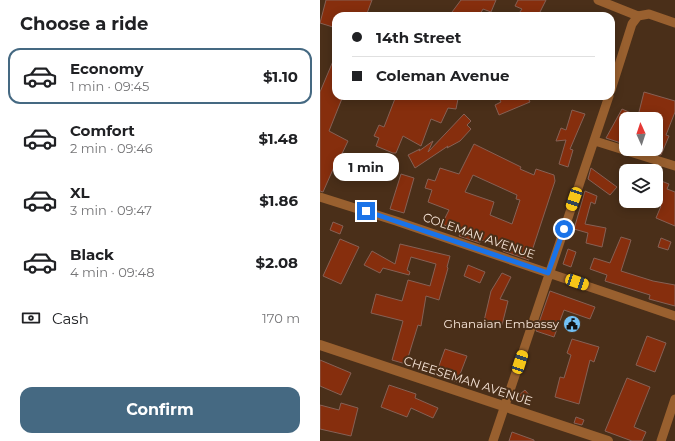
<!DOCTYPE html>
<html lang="en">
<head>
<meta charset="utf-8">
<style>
	:root { --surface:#fff; --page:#f2f2f2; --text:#202124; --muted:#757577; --line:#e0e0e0; --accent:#456982 }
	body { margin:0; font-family:Montserrat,sans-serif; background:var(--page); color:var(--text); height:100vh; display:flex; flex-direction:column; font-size:15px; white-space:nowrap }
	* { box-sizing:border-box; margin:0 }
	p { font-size:13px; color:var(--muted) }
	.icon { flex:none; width:22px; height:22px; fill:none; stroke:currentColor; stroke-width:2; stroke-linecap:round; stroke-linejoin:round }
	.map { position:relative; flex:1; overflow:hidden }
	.drawer { display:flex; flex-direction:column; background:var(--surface); width:320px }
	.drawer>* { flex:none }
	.banner { position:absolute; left:12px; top:12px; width:283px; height:88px; border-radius:12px; box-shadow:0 2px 10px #0003; display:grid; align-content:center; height:88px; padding:0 20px; background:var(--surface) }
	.needle { width:26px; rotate:357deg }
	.fabs { position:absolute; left:299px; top:112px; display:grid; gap:8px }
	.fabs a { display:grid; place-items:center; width:44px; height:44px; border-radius:8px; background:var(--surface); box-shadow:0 2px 10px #0003; font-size:20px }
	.end { position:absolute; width:18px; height:18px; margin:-9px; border:5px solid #1a73e8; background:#fff; box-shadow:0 0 0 2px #fff }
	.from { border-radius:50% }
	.bubble { position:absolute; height:28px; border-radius:12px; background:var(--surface); box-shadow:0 2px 10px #0003; font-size:13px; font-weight:700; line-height:28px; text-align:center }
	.car { position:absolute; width:12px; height:24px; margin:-12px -6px; border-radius:5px; box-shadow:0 0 3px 1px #0007; background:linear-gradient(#f5c518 24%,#345 0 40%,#f5c518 0 76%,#345 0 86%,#f5c518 0) }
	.banner b { display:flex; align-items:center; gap:14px; height:38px; font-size:15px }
	.banner b+b { border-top:1px solid var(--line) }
	.banner i { width:10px; height:10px; background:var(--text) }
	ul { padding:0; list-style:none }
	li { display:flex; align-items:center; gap:12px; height:56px; margin:0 8px 6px; padding:0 12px; border:2px solid transparent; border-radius:12px }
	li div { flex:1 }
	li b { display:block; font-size:15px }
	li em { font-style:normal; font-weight:700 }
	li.active { border-color:var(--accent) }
	li>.icon { width:36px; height:36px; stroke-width:1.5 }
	h2 { padding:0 20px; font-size:18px; line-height:48px }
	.pay { display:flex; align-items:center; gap:10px; height:44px; padding:0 20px; font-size:15px }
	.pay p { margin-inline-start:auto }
	.action { display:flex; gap:8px; margin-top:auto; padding:8px 20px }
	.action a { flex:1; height:46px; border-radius:12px; background:var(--accent); color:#fff; font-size:16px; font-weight:700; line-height:46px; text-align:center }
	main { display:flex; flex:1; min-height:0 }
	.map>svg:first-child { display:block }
</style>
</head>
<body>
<main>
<section class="drawer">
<h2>Choose a ride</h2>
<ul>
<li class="active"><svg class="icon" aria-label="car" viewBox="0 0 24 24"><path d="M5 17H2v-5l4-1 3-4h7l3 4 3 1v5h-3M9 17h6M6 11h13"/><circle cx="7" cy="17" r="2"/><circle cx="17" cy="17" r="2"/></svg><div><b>Economy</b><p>1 min · 09:45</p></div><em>$1.10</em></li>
<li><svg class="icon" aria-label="car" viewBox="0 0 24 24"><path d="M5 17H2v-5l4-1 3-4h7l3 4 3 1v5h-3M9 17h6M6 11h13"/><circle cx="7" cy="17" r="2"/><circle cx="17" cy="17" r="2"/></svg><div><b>Comfort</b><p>2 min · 09:46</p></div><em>$1.48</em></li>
<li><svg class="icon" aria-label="car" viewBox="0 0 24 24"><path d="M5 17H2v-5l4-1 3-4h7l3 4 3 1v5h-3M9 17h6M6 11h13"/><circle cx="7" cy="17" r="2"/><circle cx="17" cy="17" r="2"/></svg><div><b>XL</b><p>3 min · 09:47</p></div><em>$1.86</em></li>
<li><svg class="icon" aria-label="car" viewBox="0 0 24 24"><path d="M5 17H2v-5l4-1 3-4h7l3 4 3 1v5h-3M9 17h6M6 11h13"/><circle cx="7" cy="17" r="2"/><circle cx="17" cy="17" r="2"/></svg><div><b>Black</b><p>4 min · 09:48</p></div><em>$2.08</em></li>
</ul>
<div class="pay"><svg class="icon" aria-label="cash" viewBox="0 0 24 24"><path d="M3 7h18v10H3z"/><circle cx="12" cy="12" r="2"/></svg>Cash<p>170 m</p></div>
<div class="action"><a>Confirm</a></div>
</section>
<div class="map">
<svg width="355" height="441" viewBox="0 0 355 441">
	<rect width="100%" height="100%" fill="#4a2f19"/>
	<!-- building -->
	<path fill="#862e0d" stroke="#866155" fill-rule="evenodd" d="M6,0H52L46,16H16V28L0,23Z
		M141,0H176L171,12L163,9L159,16H129Z
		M198,0H226L218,16H197L202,9L195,6Z
		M16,54V96H23L9,131L28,141L20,158L36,162L33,173L14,167L3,192L0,191V92Z
		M324,92L355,101V112L346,135L349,136L341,155L336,154V136L343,119H306V131L301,143L286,138L302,109L318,116Z
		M76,96H124L138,99L136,109L128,108L121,123L111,119L101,146L83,136L76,153H73L56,146L59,138L54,136L59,125L64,127Z
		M185,96H207L210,102L179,115L175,105L181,102L179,98Z
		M252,110L265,114L250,149L253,150L248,167L239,164L246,140L236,141L241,128L246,130Z
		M144,114L151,121L147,125L151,129L140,141L127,148L128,146L95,168L88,155L100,149L99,151L113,141L108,152Z
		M154,144L201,167L200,169L214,175L216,169L234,175L235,181L209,260L183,251L184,248L161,240L160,243L139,236L141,232L122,224L129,210L108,202L112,190L105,188L108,179L115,181L120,168L139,174ZM153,175L197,195L196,199L200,200L192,224L170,215L174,202L145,192Z
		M271,168L297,187L290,195L268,179Z
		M81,174L94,178L84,213L70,209Z
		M336,179L349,184L347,189L355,192V226L336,218L341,206L336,204Z
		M265,191L277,196L275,204L271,202L265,224L286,228L282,247L266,243L268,233L254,229Z
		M13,222L23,226L20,234L10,230Z
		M301,237L311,240L301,271L333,281L355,285V306L329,299L330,295L285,281L287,275L270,269L274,258L290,263Z
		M341,238L351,242L348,250L338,247Z
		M20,239L39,247L21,284L3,276Z
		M80,244L130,256L127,267L128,268L119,300L106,296L101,326L98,325L86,364L72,360L83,321L51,313L56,294L82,301L88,280L110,286L116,264L91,257L87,270L90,272L89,275L63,268L60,273L44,265L52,251L75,264Z
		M248,249L256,252L251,267L243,264Z
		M148,265L165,272L160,283L144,276Z
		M182,273L191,277L180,299L188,301L182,325L164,321L171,291Z
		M230,291L275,307L270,319L244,310L234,337L216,331Z
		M327,336L346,343L335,372L316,365Z
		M252,339L279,347L274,362L270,360L259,404L235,397L240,377L244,378L251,355L247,353Z
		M125,349L147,356L137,382L116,374Z
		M0,360L31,373L21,395L0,386Z
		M307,378L330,387L314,427L326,432L322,441H312L285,431Z
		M69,385L96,394L95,398L118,408L113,418L91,408L87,417L61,407Z
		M205,390L211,397L205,402L199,395Z
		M21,403L38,408L31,436L0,429V405L19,410Z
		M256,417L264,420L262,425L254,423Z
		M192,432L214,440V441H189Z"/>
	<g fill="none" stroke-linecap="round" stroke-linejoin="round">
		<!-- minor -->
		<path stroke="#99602f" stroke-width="9" d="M278,0L318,16
			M291,90L312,24L318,16L329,14L355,23
			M275,141L355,166
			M0,197L76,221L355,316
			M173,441L289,96
			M341,441L355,399"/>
		<!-- tertiary -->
		<path stroke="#99602f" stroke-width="10" d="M0,345L288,441"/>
	</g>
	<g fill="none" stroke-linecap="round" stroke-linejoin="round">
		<!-- route -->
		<path stroke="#1a73e8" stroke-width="5" d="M46,211L228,273L244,229"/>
	</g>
	<!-- icons -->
	<defs>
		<g id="civic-disc" transform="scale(0.9)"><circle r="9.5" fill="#72c1f5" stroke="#4a2f19"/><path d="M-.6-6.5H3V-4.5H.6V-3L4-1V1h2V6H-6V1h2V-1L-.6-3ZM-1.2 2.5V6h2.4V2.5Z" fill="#111"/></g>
	</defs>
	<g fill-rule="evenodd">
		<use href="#civic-disc" x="252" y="324"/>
	</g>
	<g text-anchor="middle" stroke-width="4" stroke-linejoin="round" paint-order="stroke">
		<!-- street labels -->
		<g font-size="12" fill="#f7e5d8" stroke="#4a2f19">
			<text transform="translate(159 236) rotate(19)" y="4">COLEMAN AVENUE</text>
			<text transform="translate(148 381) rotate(18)" y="4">CHEESEMAN AVENUE</text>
		</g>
		<!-- poi labels -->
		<g font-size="12" fill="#f7e5d8" stroke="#4a2f19" text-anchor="end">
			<text x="239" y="328">Ghanaian Embassy</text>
		</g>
	</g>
</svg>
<div class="fabs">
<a><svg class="needle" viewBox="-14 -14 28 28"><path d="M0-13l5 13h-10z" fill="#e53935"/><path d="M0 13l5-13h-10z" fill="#757577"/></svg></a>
<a><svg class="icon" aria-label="layers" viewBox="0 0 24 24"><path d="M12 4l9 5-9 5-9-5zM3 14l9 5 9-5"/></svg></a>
</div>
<i class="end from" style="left:244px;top:229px"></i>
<i class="end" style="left:46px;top:211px"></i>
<div class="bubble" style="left:13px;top:153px;width:66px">1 min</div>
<i class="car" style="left:254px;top:199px;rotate:199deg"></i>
<i class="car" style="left:257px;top:282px;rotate:109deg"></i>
<i class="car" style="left:200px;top:362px;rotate:18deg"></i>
<div class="banner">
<b><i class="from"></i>14th Street</b>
<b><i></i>Coleman Avenue</b>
</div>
</div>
</main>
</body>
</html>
